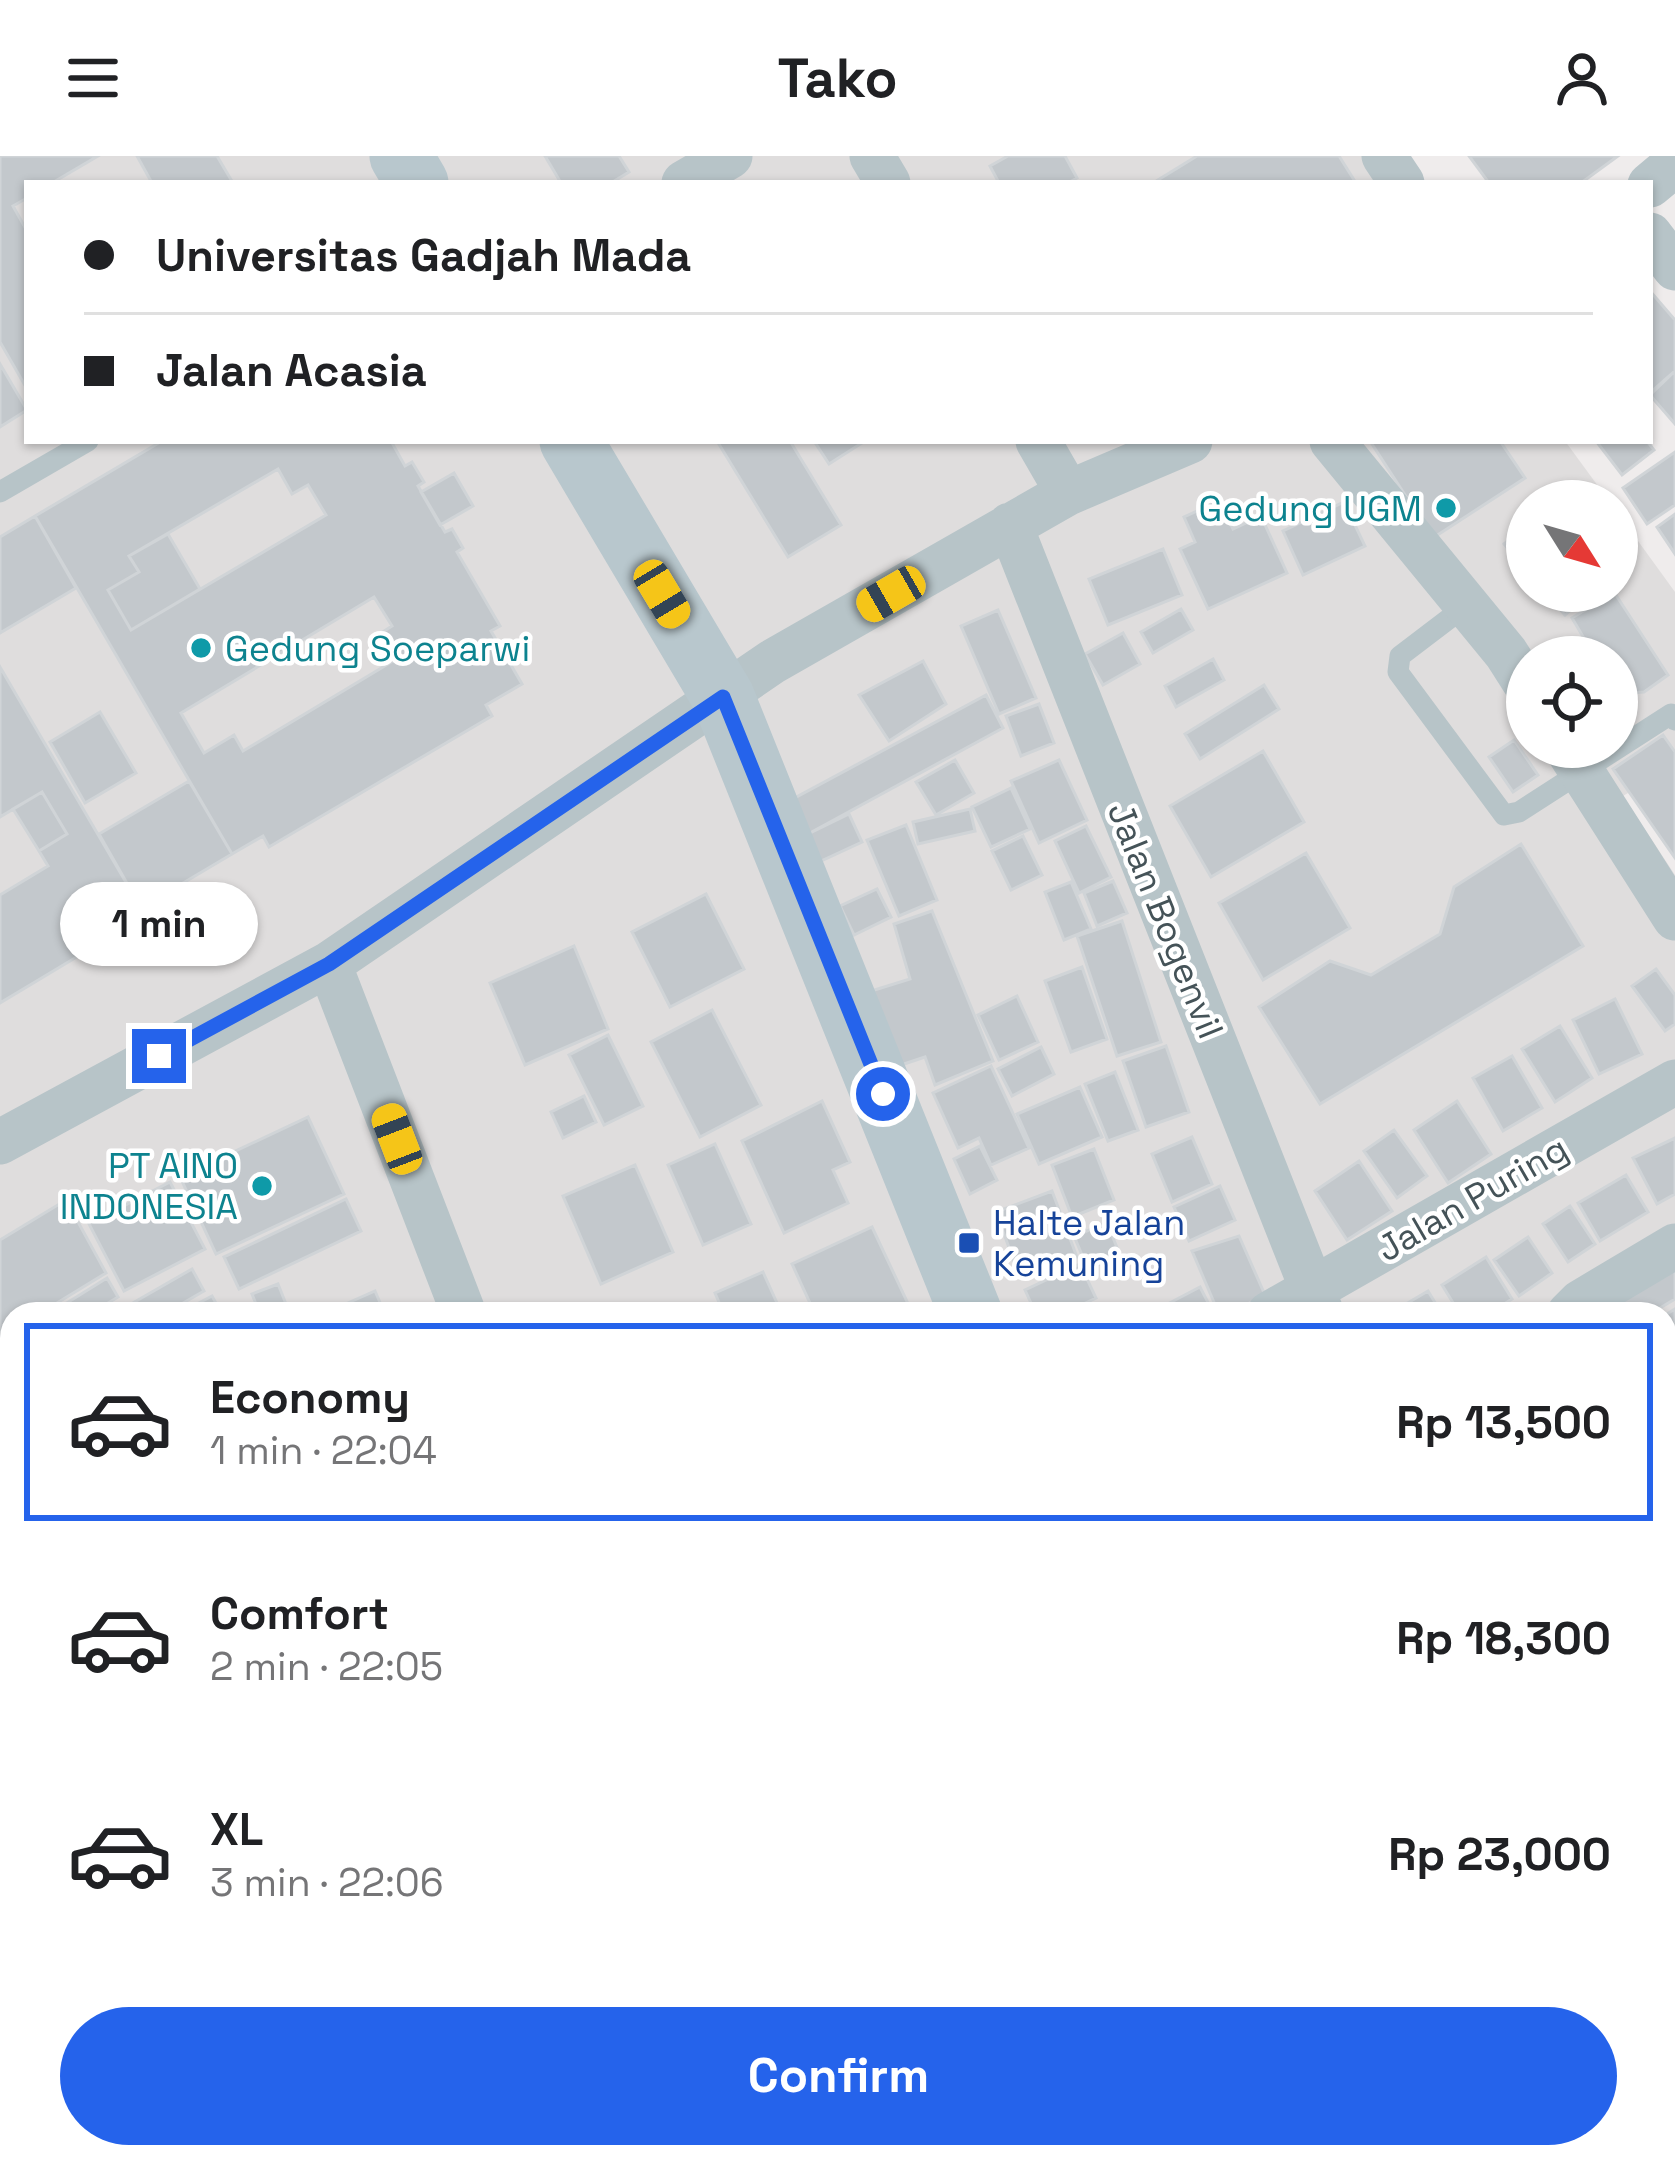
<!DOCTYPE html>
<html lang="en">
<head>
<meta charset="utf-8">
<style>
	:root { --surface:#fff; --page:#f2f2f2; --text:#202124; --muted:#757577; --line:#e0e0e0; --accent:#2563eb }
	body { margin:0; font-family:"Space Grotesk",sans-serif; background:var(--page); color:var(--text); height:100vh; display:flex; flex-direction:column; font-size:45px; white-space:nowrap }
	* { box-sizing:border-box; margin:0 }
	p { font-size:39px; color:var(--muted) }
	.icon { flex:none; width:66px; height:66px; fill:none; stroke:currentColor; stroke-width:2; stroke-linecap:round; stroke-linejoin:round }
	.map { position:relative; flex:1; overflow:hidden }
	.drawer { position:absolute; left:0px; top:1146px; width:1677px; height:867px; display:flex; flex-direction:column; background:var(--surface); border-radius:36px 36px 0 0; box-shadow:0 3px 9px #0004 }
	.drawer>* { flex:none }
	.hud { position:absolute; left:24px; top:24px; width:1629px; height:264px; border-radius:0px; box-shadow:0 3px 9px #0004; display:grid; align-content:center; height:264px; padding:0 60px; background:var(--surface) }
	.needle { width:78px; rotate:127deg }
	.fabs { position:absolute; left:1506px; top:324px; display:grid; gap:24px }
	.fabs a { display:grid; place-items:center; width:132px; height:132px; border-radius:50%; background:var(--surface); box-shadow:0 3px 9px #0004; font-size:60px }
	.end { position:absolute; width:54px; height:54px; margin:-27px; border:15px solid #2563eb; background:#fff; box-shadow:0 0 0 6px #fff }
	.from { border-radius:50% }
	.bubble { position:absolute; height:84px; border-radius:42px; background:var(--surface); box-shadow:0 3px 9px #0004; font-size:39px; font-weight:600; line-height:84px; text-align:center }
	.car { position:absolute; width:36px; height:72px; margin:-36px -18px; border-radius:15px; box-shadow:0 0 9px 3px #0007; background:linear-gradient(#f5c518 24%,#345 0 40%,#f5c518 0 76%,#345 0 86%,#f5c518 0) }
	.hud b { display:flex; align-items:center; gap:42px; height:114px; font-size:45px }
	.hud b+b { border-top:3px solid var(--line) }
	.hud i { width:30px; height:30px; background:var(--text) }
	ul { padding:21px 0 0; list-style:none }
	li { display:flex; align-items:center; gap:36px; height:198px; margin:0 24px 18px; padding:0 36px; border:6px solid transparent; border-radius:0px }
	li div { flex:1 }
	li b { display:block; font-size:45px }
	li em { font-style:normal; font-weight:600 }
	li.active { border-color:var(--accent) }
	li>.icon { width:108px; height:108px; stroke-width:1.5 }
	.action { display:flex; gap:24px; margin-top:auto; padding:24px 60px }
	.action a { flex:1; height:138px; border-radius:72px; background:var(--accent); color:#fff; font-size:48px; font-weight:600; line-height:138px; text-align:center }
	header { display:flex; justify-content:space-between; align-items:center; height:156px; padding:0 60px; background:var(--surface); font-size:54px; font-weight:600 }
	.map>svg:first-child { display:block }
</style>
</head>
<body>
<header><svg class="icon" aria-label="menu" viewBox="0 0 24 24"><path d="M4 6h16M4 12h16M4 18h16"/></svg>Tako<svg class="icon" aria-label="person" viewBox="0 0 24 24"><circle cx="12" cy="8" r="4"/><path d="M4 21q1-7 8-7t8 7"/></svg></header>
<div class="map">
<svg width="1675" height="2012" viewBox="0 0 1675 2012">
	<rect width="100%" height="100%" fill="#efecec"/>
	<!-- education -->
	<path fill="#dfdddd" fill-rule="evenodd" d="M0,0H1368L1385,27H27V285H1565L1609,345H1527V435H1617V356L1675,436V609L1623,640L1675,719V2012H0ZM1527,501H1617V591H1527ZM12,1158H1665V2001H12Z"/>
	<!-- building -->
	<path fill="#c3c8cc" stroke="#d0d4d7" stroke-width="3" fill-rule="evenodd" d="M0,0H98L52,27H27V42L13,50L27,75V233L0,186Z
		M137,0H217L233,27H152Z
		M545,0H619L629,16L611,27H561Z
		M1008,0H1065L1077,22L1068,27H999L990,10Z
		M1197,0H1339L1356,27H1153Z
		M1469,0H1618L1581,27H1489Z
		M1650,135L1675,164V215L1650,237Z
		M0,208L27,254L0,271Z
		M1675,215V268L1650,239Z
		M162,285H391L405,310L412,306L424,326L418,330L445,376L452,373L463,392L457,396L500,470L491,475L522,528L486,549L492,560L269,691L263,680L232,698L35,360ZM278,313L292,338L308,329L326,359L131,474L108,434L139,416L129,400ZM374,441L392,470L378,479L393,505L243,595L234,579L204,597L181,557Z
		M717,285H790L841,369L788,401Z
		M814,285H865L829,308Z
		M1370,285H1500L1525,322L1433,382Z
		M1596,285H1647L1654,294L1622,319Z
		M1675,296V349L1647,368L1623,332Z
		M454,317L473,350L440,369L421,336Z
		M1219,345L1233,373L1261,360L1287,417L1208,453L1180,393L1195,386L1184,361Z
		M1344,346L1365,390L1303,419L1283,375Z
		M1675,358V398L1657,371Z
		M35,360L76,432L0,477V381Z
		M1527,368V415L1504,388Z
		M168,378L200,433L131,474L108,434L139,416L129,400Z
		M1163,393L1182,439L1108,469L1089,423Z
		M1544,435H1592L1565,459Z
		M1614,436L1668,519L1644,536L1617,538V501H1595L1572,462Z
		M1181,453L1193,474L1153,497L1141,476Z
		M998,454L1036,542L999,558L961,470Z
		M1123,477L1140,508L1103,529L1085,498Z
		M1213,503L1224,524L1176,551L1165,530Z
		M923,505L946,548L889,585L859,539Z
		M0,511L141,752L111,769L115,778L0,847V739L48,710L39,695L67,678L42,636L0,661Z
		M1264,529L1279,553L1200,603L1185,578Z
		M986,539L1003,572L808,678L791,644Z
		M1039,548L1054,587L1021,600L1006,560Z
		M100,556L136,617L85,647L50,586Z
		M1663,579L1675,596V702L1613,613Z
		M1514,584L1538,619L1513,636L1489,601Z
		M1263,595L1304,666L1211,721L1170,650Z
		M955,604L974,637L936,659L916,626Z
		M1059,604L1087,664L1039,687L1011,625Z
		M189,625L232,698L141,752L99,678Z
		M1011,632L1030,673L991,691L972,651Z
		M42,636L67,678L39,695L13,653Z
		M970,653L975,675L918,688L913,666Z
		M849,658L862,686L821,705L808,678Z
		M906,669L937,744L899,760L867,684Z
		M1086,670L1111,721L1079,737L1055,685Z
		M1023,680L1042,719L1011,734L992,695Z
		M1521,688L1583,790L1320,948L1259,851L1330,805L1371,819L1440,778L1454,731Z
		M1306,697L1350,772L1263,824L1219,747Z
		M1113,725L1127,757L1097,770L1084,737Z
		M1071,726L1091,773L1064,784L1045,736Z
		M877,733L891,761L854,779L840,750Z
		M706,738L744,813L670,851L632,776Z
		M141,752L151,768L91,801L87,795L115,778L111,769Z
		M932,755L993,905L935,929L925,901L895,911L868,836L910,823L894,768Z
		M1122,765L1161,886L1117,900L1077,780Z
		M574,790L608,873L525,909L490,827Z
		M1082,811L1107,883L1071,896L1045,825Z
		M1656,813L1675,839V868L1665,875L1632,830Z
		M1017,840L1038,886L999,904L978,859Z
		M1615,843L1642,898L1599,918L1573,864Z
		M712,854L761,949L700,981L651,886Z
		M1560,870L1592,922L1555,946L1522,893Z
		M608,879L643,950L604,969L569,899Z
		M1166,890L1189,956L1146,971L1123,905Z
		M1041,891L1054,918L1012,940L998,913Z
		M1512,900L1542,952L1503,975L1473,922Z
		M991,910L1029,992L991,1009L979,982L958,992L933,937Z
		M1115,916L1138,974L1108,985L1085,928Z
		M1080,931L1102,981L1039,1008L1017,958Z
		M584,940L596,966L563,982L551,956Z
		M822,945L850,1006L833,1014L848,1047L784,1077L742,985Z
		M1457,945L1491,998L1448,1027L1414,974Z
		M308,961L344,1038L216,1098L180,1021Z
		M1394,974L1427,1020L1397,1042L1364,995Z
		M1192,981L1212,1028L1172,1046L1152,998Z
		M1675,982V1038L1657,1048L1633,1002Z
		M715,988L751,1068L703,1089L668,1009Z
		M980,990L997,1024L970,1038L954,1003Z
		M1094,993L1114,1044L1072,1061L1052,1009Z
		M1359,1005L1392,1055L1347,1084L1315,1035Z
		M635,1009L673,1096L601,1128L563,1040Z
		M1626,1019L1648,1056L1600,1085L1578,1047Z
		M170,1026L205,1093L124,1135L89,1068Z
		M1220,1030L1235,1064L1189,1085L1174,1051Z
		M1052,1035L1077,1101L1020,1122L996,1056Z
		M346,1043L361,1075L239,1133L224,1101Z
		M66,1044L106,1117L39,1158H12V1209L0,1216V1084Z
		M1570,1050L1595,1088L1568,1106L1543,1068Z
		M1107,1067L1120,1099L1088,1113L1074,1080Z
		M872,1071L911,1154L902,1158H815L792,1108Z
		M1239,1080L1265,1139L1228,1158H1219L1192,1095Z
		M1528,1081L1552,1117L1519,1140L1494,1104Z
		M1486,1101L1512,1143L1488,1158H1460L1442,1129Z
		M1080,1108L1096,1142L1062,1158H1036L1025,1134Z
		M1675,1111V1143L1650,1158H1601Z
		M192,1113L204,1135L164,1158H137L131,1148Z
		M763,1116L782,1158H724L715,1137Z
		M107,1122L118,1141L90,1158H49Z
		M278,1128L290,1158H260L252,1138Z
		M1200,1131L1214,1158H1161L1158,1153Z
		M375,1135L385,1158H323Z
		M1428,1135L1442,1158H1389Z
		M212,1140L222,1158H178Z
		M1675,1153V1212L1667,1217L1665,1159Z
		M12,1733V1980L0,1959V1741Z
		M1675,1902V2012H1523L1538,2001H1665V1909Z
		M24,2001H157L161,2012H31Z
		M440,2001H508L494,2012H426Z
		M606,2001H631L639,2012H591Z
		M670,2001H760L763,2005L754,2012H655Z"/>
	<g fill="none" stroke-linecap="round" stroke-linejoin="round">
		<!-- lane -->
		<path stroke="#b7c4c8" stroke-width="21" d="M0,336L88,285
			M1467,449L1400,500L1398,516L1504,659L1519,656L1671,558L1675,564
			M0,1297L12,1296
			M414,2001L420,2012
			M1359,2001L1367,2012"/>
		<!-- street -->
		<path stroke="#b7c4c8" stroke-width="45" d="M872,0L888,27
			M1384,0L1402,27
			M684,27L730,0
			M1650,29L1675,8
			M1650,79L1675,112
			M1038,285L1068,337
			M1332,285L1506,497L1527,530
			M1010,369L1322,1158
			M1566,591L1675,762
			M329,808L464,1158
			M0,986L329,808L772,506L1068,337L1190,285
			M1269,1158L1675,926
			M1569,1158L1581,1146L1675,1090
			M1665,1279L1675,1294"/>
		<!-- secondary -->
		<path stroke="#b8c7cd" stroke-width="63" d="M401,0L417,27
			M571,285L723,541L971,1158
			M1665,1511L1675,1504
			M976,2012L991,2001"/>
		<!-- primary -->
		<path stroke="#acc2ca" stroke-width="66" d="M0,1481L12,1501
			M306,2001L312,2012"/>
	</g>
	<g fill="none" stroke-linecap="round" stroke-linejoin="round">
		<!-- route -->
		<path stroke="#2563eb" stroke-width="15" d="M159,900L329,808L723,541L883,938"/>
	</g>
	<!-- markers -->
	<g fill="#0f9aa8" stroke="#fff" stroke-width="4.5">
		<circle cx="1446" cy="352" r="12"/>
		<circle cx="201" cy="492" r="12"/>
		<circle cx="262" cy="1030" r="12"/>
	</g>
	<rect fill="#1a4fb4" stroke="#fff" stroke-width="4.5" x="957" y="1075" width="24" height="24" rx="6"/>
	<g text-anchor="middle" stroke-width="9" stroke-linejoin="round" paint-order="stroke">
		<!-- culture labels -->
		<g font-size="36" fill="#0d838f" stroke="#fff" text-anchor="end">
			<text x="1422" y="365">Gedung UGM</text>
			<text x="225" y="505" text-anchor="start">Gedung Soeparwi</text>
			<text x="238" y="1022">PT AINO<tspan x="238" dy="41">INDONESIA</tspan></text>
		</g>
		<!-- street labels -->
		<g font-size="36" fill="#455358" stroke="#fff">
			<text transform="translate(1166 764) rotate(68)" y="13">Jalan Bogenvil</text>
			<text transform="translate(1472 1042) rotate(-30)" y="13">Jalan Puring</text>
		</g>
		<!-- transit labels -->
		<g font-size="36" fill="#164399" stroke="#fff" text-anchor="start">
			<text x="993" y="1079">Halte Jalan<tspan x="993" dy="41">Kemuning</tspan></text>
		</g>
	</g>
</svg>
<div class="fabs">
<a><svg class="needle" viewBox="-14 -14 28 28"><path d="M0-13l5 13h-10z" fill="#e53935"/><path d="M0 13l5-13h-10z" fill="#757577"/></svg></a>
<a><svg class="icon" aria-label="locate" viewBox="0 0 24 24"><circle cx="12" cy="12" r="6"/><path d="M12 2v4M12 18v4M2 12h4M18 12h4"/></svg></a>
</div>
<i class="end from" style="left:883px;top:938px"></i>
<i class="end" style="left:159px;top:900px"></i>
<div class="bubble" style="left:60px;top:726px;width:198px">1 min</div>
<i class="car" style="left:662px;top:438px;rotate:149deg"></i>
<i class="car" style="left:891px;top:438px;rotate:240deg"></i>
<i class="car" style="left:397px;top:983px;rotate:339deg"></i>
<div class="hud">
<b><i class="from"></i>Universitas Gadjah Mada</b>
<b><i></i>Jalan Acasia</b>
</div>
<section class="drawer">
<ul>
<li class="active"><svg class="icon" aria-label="car" viewBox="0 0 24 24"><path d="M5 17H2v-5l4-1 3-4h7l3 4 3 1v5h-3M9 17h6M6 11h13"/><circle cx="7" cy="17" r="2"/><circle cx="17" cy="17" r="2"/></svg><div><b>Economy</b><p>1 min · 22:04</p></div><em>Rp 13,500</em></li>
<li><svg class="icon" aria-label="car" viewBox="0 0 24 24"><path d="M5 17H2v-5l4-1 3-4h7l3 4 3 1v5h-3M9 17h6M6 11h13"/><circle cx="7" cy="17" r="2"/><circle cx="17" cy="17" r="2"/></svg><div><b>Comfort</b><p>2 min · 22:05</p></div><em>Rp 18,300</em></li>
<li><svg class="icon" aria-label="car" viewBox="0 0 24 24"><path d="M5 17H2v-5l4-1 3-4h7l3 4 3 1v5h-3M9 17h6M6 11h13"/><circle cx="7" cy="17" r="2"/><circle cx="17" cy="17" r="2"/></svg><div><b>XL</b><p>3 min · 22:06</p></div><em>Rp 23,000</em></li>
</ul>
<div class="action"><a>Confirm</a></div>
</section>
</div>
</body>
</html>
